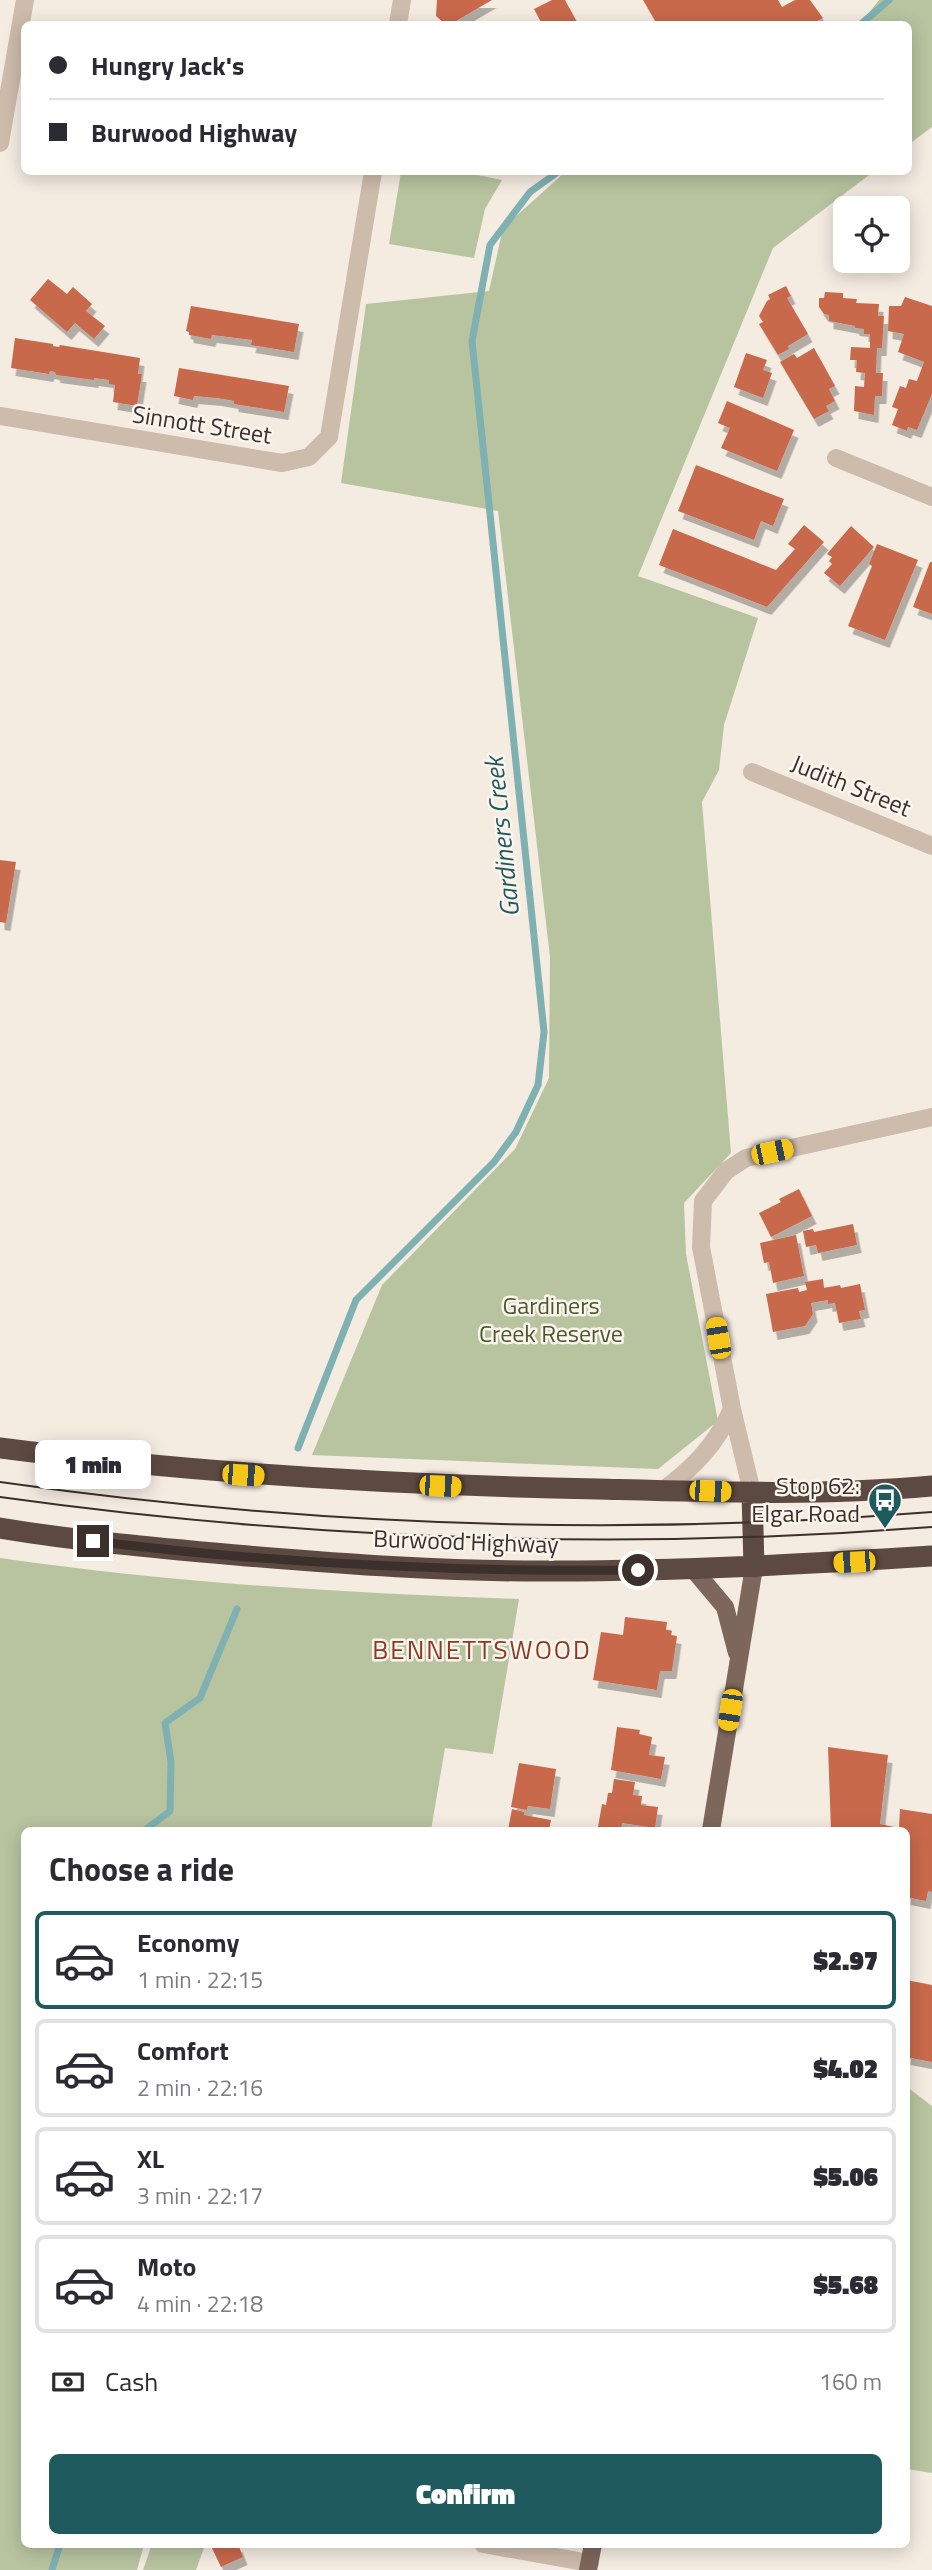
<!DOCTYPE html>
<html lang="en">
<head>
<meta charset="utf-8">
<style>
	:root { --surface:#fff; --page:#f2f2f3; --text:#2b2b33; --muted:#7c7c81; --line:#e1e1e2; --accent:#1f5a5e }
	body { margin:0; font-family:"Titillium Web",sans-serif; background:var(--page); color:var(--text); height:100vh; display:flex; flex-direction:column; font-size:26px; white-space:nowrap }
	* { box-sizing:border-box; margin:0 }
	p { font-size:23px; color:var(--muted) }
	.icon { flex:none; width:38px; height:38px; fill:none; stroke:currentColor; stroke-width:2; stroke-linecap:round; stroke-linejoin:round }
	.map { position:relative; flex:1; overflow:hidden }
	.sheet { position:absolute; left:21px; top:1827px; width:889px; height:721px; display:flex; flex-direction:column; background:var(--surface); border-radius:10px; box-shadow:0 4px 18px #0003 }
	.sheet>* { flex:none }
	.banner { position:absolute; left:21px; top:21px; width:891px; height:154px; border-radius:10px; box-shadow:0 4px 18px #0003; display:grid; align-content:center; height:154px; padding:0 28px; background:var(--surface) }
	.tools { position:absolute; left:833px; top:196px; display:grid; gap:14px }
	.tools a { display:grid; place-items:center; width:77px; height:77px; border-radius:10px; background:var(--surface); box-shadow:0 4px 18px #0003; font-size:35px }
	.end { position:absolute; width:32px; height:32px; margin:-16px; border:9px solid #3b302b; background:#fff; box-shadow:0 0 0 4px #fff }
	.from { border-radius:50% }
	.bubble { position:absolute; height:49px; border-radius:10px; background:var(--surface); box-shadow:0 4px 18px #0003; font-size:23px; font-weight:800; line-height:49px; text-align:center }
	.car { position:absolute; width:21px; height:42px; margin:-21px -10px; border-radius:9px; box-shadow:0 0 5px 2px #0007; background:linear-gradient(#f5c518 24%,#345 0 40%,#f5c518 0 76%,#345 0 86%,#f5c518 0) }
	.banner b { display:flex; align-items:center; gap:24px; height:66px; font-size:26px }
	.banner b+b { border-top:2px solid var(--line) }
	.banner i { width:18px; height:18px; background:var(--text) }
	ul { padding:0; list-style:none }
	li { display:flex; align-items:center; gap:21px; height:98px; margin:0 14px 10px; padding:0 14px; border:4px solid var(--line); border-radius:10px }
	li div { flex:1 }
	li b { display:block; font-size:26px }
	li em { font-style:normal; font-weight:800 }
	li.active { border-color:var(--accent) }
	li>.icon { width:63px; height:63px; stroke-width:1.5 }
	h2 { padding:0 28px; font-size:32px; line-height:84px }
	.pay { display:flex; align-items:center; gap:18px; height:77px; padding:0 28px; font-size:26px }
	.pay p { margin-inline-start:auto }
	.cta { display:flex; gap:14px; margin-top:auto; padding:14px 28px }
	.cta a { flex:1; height:80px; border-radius:10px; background:var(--accent); color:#fff; font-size:28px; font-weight:800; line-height:80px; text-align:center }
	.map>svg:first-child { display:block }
</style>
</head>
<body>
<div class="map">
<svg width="932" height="2570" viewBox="0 0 932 2570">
	<defs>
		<filter id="shadow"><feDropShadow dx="4.5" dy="8" stdDeviation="0" flood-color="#0004"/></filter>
	</defs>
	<rect width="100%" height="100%" fill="#f4ebe1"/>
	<!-- green -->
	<path fill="#b8c4a0" d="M879,0H932V127L908,145V24H860Z
		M401,172H463L502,180L485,209L474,258L389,244Z
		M565,172H873L773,248L638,576L758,618L724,725L719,770L702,802L731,1153L684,1203L686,1254L718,1421L658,1469L312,1455L382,1285L515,1149L549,1078L550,957L498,511L341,483L366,304L489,291L503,228Z
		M0,1558C173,1583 345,1593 519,1599L493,1754L445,1748L431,1830H24V2544L144,2545L137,2570H0Z
		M907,2087L932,2106V2473L907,2469Z
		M152,2544H205V2545L196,2570H143Z"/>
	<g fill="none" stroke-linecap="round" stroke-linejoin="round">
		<!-- stream -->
		<path stroke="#7fb0b2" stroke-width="7" d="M861,24L889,0
			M298,1448L356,1300L494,1162L516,1132L538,1085L544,1032L472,341L490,245L530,192L558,172
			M145,1830L170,1811L171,1762L165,1723L200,1698L237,1609
			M52,2570L60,2544"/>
	</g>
	<!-- building -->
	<path fill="#c8694b" filter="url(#shadow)" d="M437,0H492L451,24H445L436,16Z
		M552,0H565L578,24H537L541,22L534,9Z
		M643,0H778L782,7L795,0H810L823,18L812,24H657Z
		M48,279L67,294L73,287L92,304L86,311L105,326L94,339L75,323L67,332L30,300Z
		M786,286L791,296L787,298L808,334L788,346L789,349L778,355L759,324L763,322L759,316L767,301L770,299L768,295Z
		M825,292L843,293V298L857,299L856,303L879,304L878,316H884L882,348H877L876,373H883L882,396H875L874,415L854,411L855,386L864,387L865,373L856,372L857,360H850L851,347L870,348V334H864V329L855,328V326L829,321V315L824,314L819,307V298H824Z
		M905,297L932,306V394L917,430L908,427L907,431L892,425L898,409L892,407L900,386L906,388L909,379L917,381L924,362L898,352L904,334L888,331L889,306H901Z
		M191,306L299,324L294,352L251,345L252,340L212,335L211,339L189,335V332L186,331Z
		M15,338L53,344V346L59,347L60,345L140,358L138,374H142L137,406L113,402L115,385L109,384V380L94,378V380L56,375L55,372L50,371L49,374L11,368Z
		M814,348L835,386L829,389L835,401L826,406L829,411L814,419L780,362L794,354L797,358Z
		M746,353L767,360L763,370L772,373L763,398L734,387Z
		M179,368L289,386L284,412L234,404V401L217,398L194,396L193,400L174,396Z
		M727,401L794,430L777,471L721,448L730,428L718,423Z
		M696,465L784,499L773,526L761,521L754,540L678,511Z
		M804,525L824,542L767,607L659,565L673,529L776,570L795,549L788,544Z
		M851,526L874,547L840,586L824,573L832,564L829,561L832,557L827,554Z
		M877,544L918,560L885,640L848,626L872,566L869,564Z
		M930,562H932V614L913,607Z
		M0,860L16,862L6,923L0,922Z
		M799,1189L812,1216L771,1237L759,1213L781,1202L779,1199Z
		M853,1224L857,1245L818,1253L816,1245L806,1247L803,1231L813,1229L814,1232Z
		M796,1235L804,1276L773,1283L769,1262L764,1263L760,1243Z
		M823,1279L824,1288L840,1285L841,1288L860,1284L865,1310L859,1311L861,1319L839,1323L835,1303L828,1304V1300L811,1303L813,1314L805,1326L773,1332L766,1294L798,1288L799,1292L807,1290L805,1282Z
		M625,1617L667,1622L666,1630L672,1631L671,1635L677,1636L672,1671H660L657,1690L593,1680L601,1632L623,1635Z
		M617,1727L640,1730L639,1734L652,1737L649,1755L665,1757L661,1779L611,1770Z
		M828,1747L888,1755L880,1824L899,1828L900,1809L932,1814V1892L928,1891L926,1901L906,1897V1830H831Z
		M519,1763L556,1769L550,1809L528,1806L527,1810L511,1807Z
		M614,1779L635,1782L633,1795L642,1796L641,1805L658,1807L655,1828L622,1823L621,1830L598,1827L602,1804L606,1805L608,1793H612Z
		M512,1809L524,1812V1815L551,1820L549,1830H508Z
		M906,1980L932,1985V2062L906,2057Z
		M215,2544H238L243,2557L221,2567L211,2546Z"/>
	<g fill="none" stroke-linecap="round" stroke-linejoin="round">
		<!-- minor -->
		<path stroke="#cdbbac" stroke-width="18" d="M398,24L402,0
			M0,143L25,0
			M0,416L282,463L309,457L329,437L373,172
			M836,458L932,497
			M752,772L932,846
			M662,1491C693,1468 716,1445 732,1409
			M752,1492L732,1409L701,1247L703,1201L726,1171L746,1158L932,1117
			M483,2544L590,2563"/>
		<!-- major -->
		<path stroke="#7d675c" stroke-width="18" d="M693,1569L725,1607L737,1653
			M711,1830L754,1567
			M588,2570L593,2544"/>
		<!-- highway -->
		<path stroke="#5c4a42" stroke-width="21" d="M0,1448C199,1474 397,1485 598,1489C709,1492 821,1496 932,1486
			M752,1492L754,1567
			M0,1528C78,1541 157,1548 236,1555C343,1564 450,1572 557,1571C683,1571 807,1564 932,1556"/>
		<!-- tram -->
		<path stroke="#3b302b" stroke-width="2" d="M0,1482C308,1526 622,1537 932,1512
			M0,1497C308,1540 621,1551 932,1527"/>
	</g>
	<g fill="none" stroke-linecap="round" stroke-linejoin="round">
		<!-- route -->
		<path stroke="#3b302b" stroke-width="9" d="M93,1541C274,1564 456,1572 638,1570"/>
	</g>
	<!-- icons -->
	<defs>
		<g id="bus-pin" transform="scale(1.75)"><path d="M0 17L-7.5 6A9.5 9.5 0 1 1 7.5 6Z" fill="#1f5a5e" stroke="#fbf5ee"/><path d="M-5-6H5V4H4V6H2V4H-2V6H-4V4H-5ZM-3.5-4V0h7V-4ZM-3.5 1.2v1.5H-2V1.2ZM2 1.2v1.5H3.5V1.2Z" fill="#fff"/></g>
	</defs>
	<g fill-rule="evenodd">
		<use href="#bus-pin" x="885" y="1500"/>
	</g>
	<g text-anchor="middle" stroke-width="5" stroke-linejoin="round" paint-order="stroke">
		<!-- street labels -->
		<g font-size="24" fill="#3b302b" stroke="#fbf5ee">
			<text transform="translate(202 425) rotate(9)" y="8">Sinnott Street</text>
			<text transform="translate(851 786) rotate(22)" y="8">Judith Street</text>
			<text transform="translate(466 1542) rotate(2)" y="8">Burwood Highway</text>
		</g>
		<!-- park labels -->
		<g font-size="24" fill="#4a5a2e" stroke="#fbf5ee">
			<text x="551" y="1314">Gardiners<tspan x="551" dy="28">Creek Reserve</tspan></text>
		</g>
		<!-- poi labels -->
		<g font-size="24" fill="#3b302b" stroke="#fbf5ee" text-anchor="end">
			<text x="860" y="1494">Stop 62:<tspan x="860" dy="28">Elgar Road</tspan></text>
		</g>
		<!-- water labels -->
		<g font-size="26" font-style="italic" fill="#1f5a5e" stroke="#fbf5ee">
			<text transform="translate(502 837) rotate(-96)" y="9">Gardiners Creek</text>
		</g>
		<!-- neighbourhood labels -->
		<g font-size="26" letter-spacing="2" fill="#8c3b22" stroke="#fbf5ee">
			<text x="482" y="1659">BENNETTSWOOD</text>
		</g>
	</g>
</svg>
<div class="tools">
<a><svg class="icon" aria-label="locate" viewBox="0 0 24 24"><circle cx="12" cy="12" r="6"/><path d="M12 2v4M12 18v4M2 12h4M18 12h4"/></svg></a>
</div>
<i class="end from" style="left:638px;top:1570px"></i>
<i class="end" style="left:93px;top:1541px"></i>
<div class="bubble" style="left:35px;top:1440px;width:116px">1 min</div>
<i class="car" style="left:772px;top:1152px;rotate:78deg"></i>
<i class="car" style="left:718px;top:1338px;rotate:350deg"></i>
<i class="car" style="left:243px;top:1475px;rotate:94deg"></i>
<i class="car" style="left:440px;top:1486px;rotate:92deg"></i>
<i class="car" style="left:710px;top:1491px;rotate:92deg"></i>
<i class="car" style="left:854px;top:1562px;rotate:267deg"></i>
<i class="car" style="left:730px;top:1710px;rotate:189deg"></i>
<div class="banner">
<b><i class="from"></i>Hungry Jack's</b>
<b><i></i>Burwood Highway</b>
</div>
<section class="sheet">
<h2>Choose a ride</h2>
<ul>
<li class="active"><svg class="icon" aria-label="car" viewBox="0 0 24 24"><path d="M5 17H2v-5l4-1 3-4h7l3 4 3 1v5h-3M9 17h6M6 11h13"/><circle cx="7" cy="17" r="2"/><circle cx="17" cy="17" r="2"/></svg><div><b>Economy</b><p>1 min · 22:15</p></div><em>$2.97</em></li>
<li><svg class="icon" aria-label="car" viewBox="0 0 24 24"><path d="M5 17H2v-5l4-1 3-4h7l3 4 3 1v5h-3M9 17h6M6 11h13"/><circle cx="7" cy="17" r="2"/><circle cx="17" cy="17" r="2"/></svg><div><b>Comfort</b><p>2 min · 22:16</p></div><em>$4.02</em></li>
<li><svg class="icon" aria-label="car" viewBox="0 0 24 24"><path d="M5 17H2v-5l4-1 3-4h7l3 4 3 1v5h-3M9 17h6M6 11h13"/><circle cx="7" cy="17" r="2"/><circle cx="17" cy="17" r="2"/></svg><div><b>XL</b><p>3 min · 22:17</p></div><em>$5.06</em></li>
<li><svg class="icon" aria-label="car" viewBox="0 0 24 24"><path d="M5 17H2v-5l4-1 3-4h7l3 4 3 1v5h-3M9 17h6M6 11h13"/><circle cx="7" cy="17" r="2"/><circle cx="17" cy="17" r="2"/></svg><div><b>Moto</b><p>4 min · 22:18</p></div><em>$5.68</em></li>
</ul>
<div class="pay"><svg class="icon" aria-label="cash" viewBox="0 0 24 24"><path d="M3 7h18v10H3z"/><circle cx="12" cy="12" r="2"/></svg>Cash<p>160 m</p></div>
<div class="cta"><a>Confirm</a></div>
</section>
</div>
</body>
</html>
